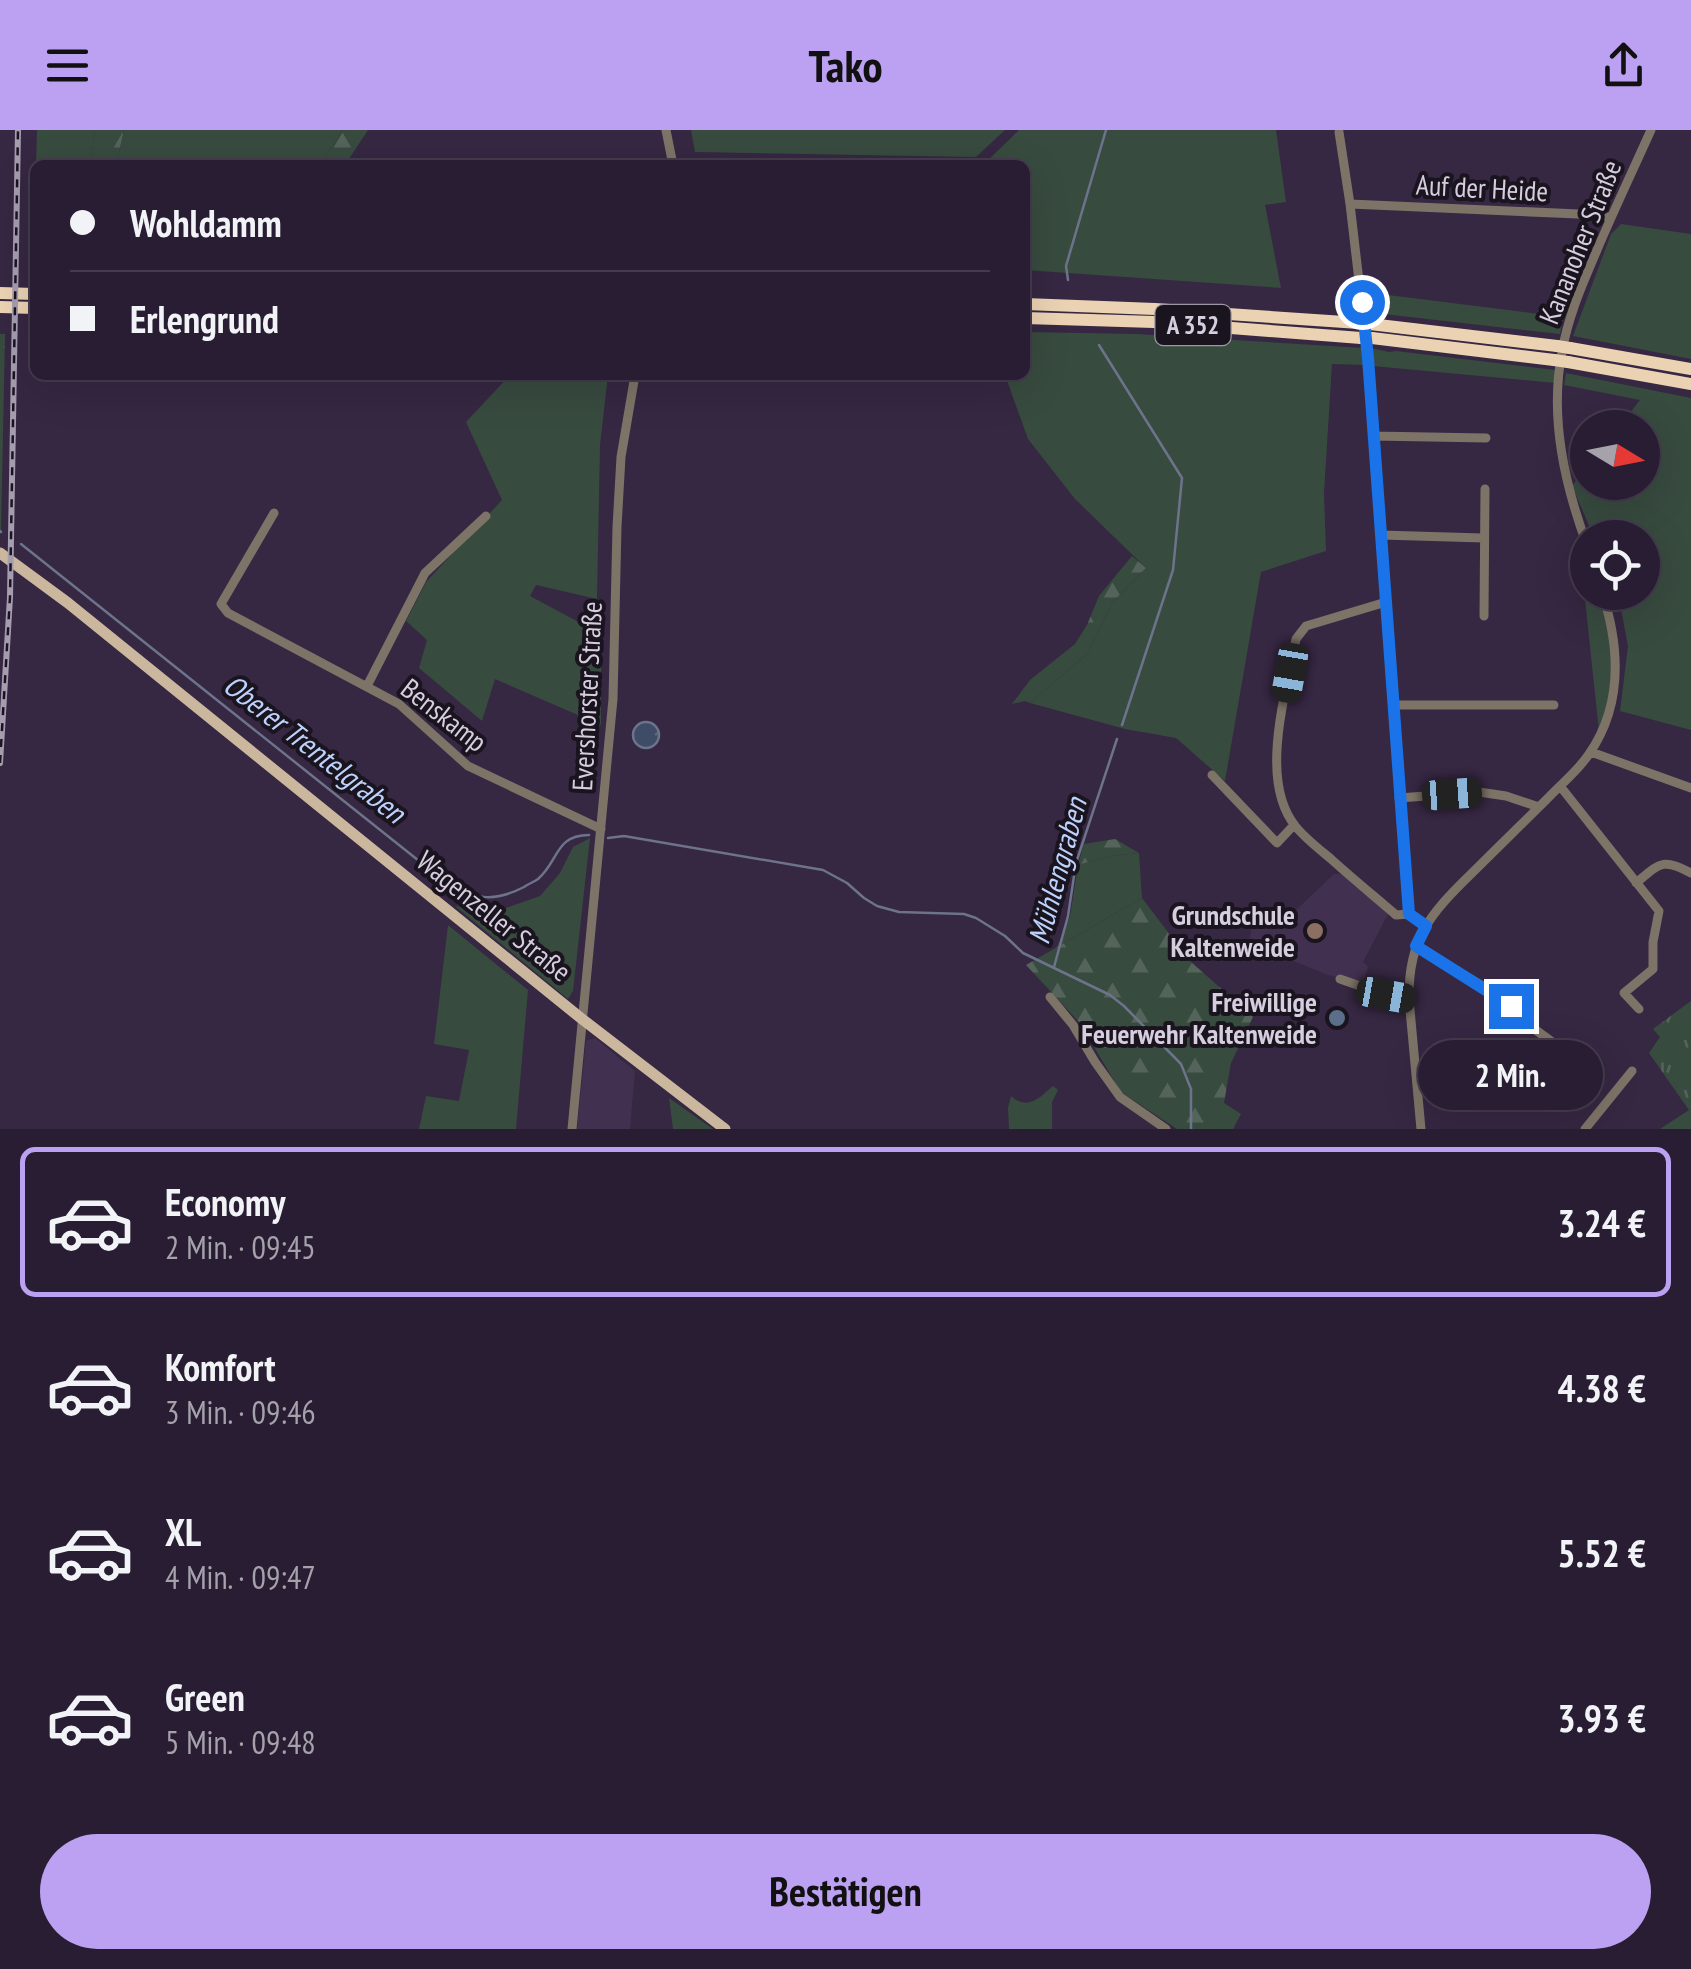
<!DOCTYPE html>
<html lang="de">
<head>
<meta charset="utf-8">
<style>
	:root { --surface:#281d32; --page:#30263a; --text:#f1f3f6; --muted:#a5a2ac; --line:#443b4d; --accent:#bca0f2 }
	body { margin:0; font-family:"PT Sans Narrow",sans-serif; background:var(--page); color:var(--text); height:100vh; display:flex; flex-direction:column; font-size:38px; white-space:nowrap }
	* { box-sizing:border-box; margin:0 }
	p { font-size:32px; color:var(--muted) }
	.icon { flex:none; width:55px; height:55px; fill:none; stroke:currentColor; stroke-width:2; stroke-linecap:round; stroke-linejoin:round }
	.map { position:relative; height:999px; overflow:hidden }
	.sheet { display:flex; flex-direction:column; background:var(--surface); flex:1 }
	.sheet>* { flex:none }
	.banner { position:absolute; left:30px; top:30px; width:1000px; height:220px; border-radius:15px; box-shadow:0 10px 40px #0002,0 0 0 2px var(--line); display:grid; align-content:center; height:220px; padding:0 40px; background:var(--surface) }
	.needle { width:65px; rotate:100deg }
	.controls { position:absolute; left:1570px; top:280px; display:grid; gap:20px }
	.controls a { display:grid; place-items:center; width:90px; height:90px; border-radius:50%; background:var(--surface); box-shadow:0 10px 40px #0002,0 0 0 2px var(--line); font-size:50px }
	.end { position:absolute; width:45px; height:45px; margin:-22px; border:12px solid #1a73e8; background:#fff; box-shadow:0 0 0 5px #fff }
	.from { border-radius:50% }
	.bubble { position:absolute; height:70px; border-radius:35px; background:var(--surface); box-shadow:0 10px 40px #0002,0 0 0 2px var(--line); font-size:32px; font-weight:800; line-height:70px; text-align:center }
	.car { position:absolute; width:30px; height:60px; margin:-30px -15px; border-radius:12px; box-shadow:0 0 8px 2px #0007; background:linear-gradient(#222 24%,#8ab4d8 0 40%,#222 0 76%,#8ab4d8 0 86%,#222 0) }
	.banner b { display:flex; align-items:center; gap:35px; height:95px; font-size:38px }
	.banner b+b { border-top:2px solid var(--line) }
	.banner i { width:25px; height:25px; background:var(--text) }
	ul { padding:18px 0 0; list-style:none }
	li { display:flex; align-items:center; gap:30px; height:150px; margin:0 20px 15px; padding:0 20px; border:5px solid transparent; border-radius:15px }
	li div { flex:1 }
	li b { display:block; font-size:38px }
	li em { font-style:normal; font-weight:800 }
	li.selected { border-color:var(--accent) }
	li>.icon { width:90px; height:90px; stroke-width:1.5 }
	.button { display:flex; gap:20px; margin-top:auto; padding:20px 40px }
	.button a { flex:1; height:115px; border-radius:60px; background:var(--accent); color:#111; font-size:40px; font-weight:800; line-height:115px; text-align:center }
	header { display:flex; justify-content:space-between; align-items:center; height:130px; padding:0 40px; background:var(--accent); color:#111; font-size:45px; font-weight:800 }
	.map>svg:first-child { display:block }
</style>
</head>
<body>
<header><svg class="icon" aria-label="menu" viewBox="0 0 24 24"><path d="M4 6h16M4 12h16M4 18h16"/></svg>Tako<svg class="icon" aria-label="share" viewBox="0 0 24 24"><path d="M12 15V3M7 8l5-5 5 5M5 13v7h14v-7"/></svg></header>
<div class="map">
<svg width="1691" height="999" viewBox="0 0 1691 999">
	<defs>
		<pattern id="forest-firs" width="22" height="20" patternUnits="userSpaceOnUse" patternTransform="scale(2.5)"><rect width="22" height="20" fill="#384b3f"/><path d="M5 1l3.5 6h-7zM16 11l3.5 6h-7z" fill="#54645a"/></pattern>
		<pattern id="park-tufts" width="24" height="20" patternUnits="userSpaceOnUse" patternTransform="scale(2.5)"><rect width="24" height="20" fill="#384b3f"/><path d="M3 7l-1-3M5 7V3M7 7l1-3M15 17l-1-3M17 17v-4M19 17l1-3" fill="none" stroke="#54645a"/></pattern>
		<pattern id="water-ripples" width="26" height="14" patternUnits="userSpaceOnUse" patternTransform="scale(2.5)"><rect width="26" height="14" fill="#3f4c67"/><path d="M2 4q2-2 4 0t4 0M15 11q2-2 4 0t4 0" fill="none" stroke="#5a657c"/></pattern>
	</defs>
	<rect width="100%" height="100%" fill="#362742"/>
	<!-- built -->
	<path fill="#423050" d="M1334,744H1342L1388,784L1363,832L1368,837L1363,853L1328,845L1249,813L1253,786L1276,789L1295,781Z
		M595,908L635,941L630,999H577L586,911Z"/>
	<!-- grass -->
	<path fill="#384b3f" d="M37,0H95L90,35H36Z
		M124,0H343L320,35H116Z
		M691,0H1005L976,27L695,22Z
		M1019,0H1276L1286,72L1265,75L1281,158L1025,140V35H983Z
		M1621,94L1691,104V229L1573,206L1611,104Z
		M1364,162L1563,187L1560,204L1392,185L1366,181Z
		M1025,202L1137,204L1364,218L1366,235L1332,234L1324,363L1326,421L1261,442L1225,651L1176,608L1125,599L1030,573L1088,523L1112,473L1146,438L1075,369L1028,309L1005,245H1025Z
		M1371,218L1389,222L1396,221L1555,240V253L1373,236Z
		M1566,243L1691,268V600L1620,581L1628,516L1621,479L1615,463L1642,462V408L1594,407L1572,356L1587,336L1588,352H1642V298L1619,297L1640,270L1564,255Z
		M510,245H608L600,315L597,469L536,455L530,466L601,504V595L495,549L482,591L419,538L427,510L406,491L426,452L502,370L466,292Z
		M1579,412L1587,434L1588,462L1598,463C1609,493 1616,529 1610,561C1608,575 1603,588 1599,602Z
		M590,708L573,861L568,869L455,776L497,781L540,766L560,743L573,717Z
		M1139,723L1142,768L1057,817L1070,786L1078,735L1110,726Z
		M448,795L528,860L516,999H419L426,966L459,971L469,920L434,914Z
		M1053,956L1058,960L1052,972V999H1009L1008,978L1011,966C1028,981 1039,968 1053,956Z
		M669,968L713,999H673Z"/>
	<!-- forest -->
	<path fill="url(#forest-firs)" d="M95,0H124L116,35H90Z
		M343,0H368L345,35H320Z
		M0,204H5L1,402L0,401Z
		M1132,426L1146,438L1112,473L1088,523L1030,573L1025,571L1012,574L1030,550L1075,514L1087,495L1099,466Z
		M1115,709L1139,723L1110,726L1078,735L1084,714Z
		M1142,768L1190,831L1253,887L1231,933L1224,973L1241,984L1233,999H1177L1121,962L1079,892L1026,835Z"/>
	<!-- park -->
	<path fill="url(#park-tufts)" d="M1691,871V999H1660L1689,980L1649,923L1660,907L1653,899Z"/>
	<!-- water -->
	<path fill="url(#water-ripples)" stroke="#6c738b" stroke-width="2.5" d="M633 605a13 13 0 1 1 26 0a13 13 0 1 1-26 0Z"/>
	<g fill="none" stroke-linecap="round" stroke-linejoin="round">
		<!-- stream -->
		<path stroke="#6c738b" stroke-width="2.5" d="M1068,150L1066,136L1106,0
			M1099,215L1182,348L1173,440L1122,595
			M0,401L1,402
			M21,414L448,754C477,770 495,772 524,757C528,754 534,752 538,749C559,731 555,705 589,705
			M608,708L624,706L823,740L847,753L864,768L877,776L899,782L964,784L976,788L1005,806L1023,823L1110,865L1124,876L1181,934L1191,959V999
			M1054,837L1068,786L1076,733L1117,609"/>
		<!-- minor -->
		<path stroke="#7d7367" stroke-width="9" d="M666,0L673,35
			M1339,2L1350,74L1368,228L1409,784
			M1350,74L1601,85L1611,88
			M1373,306L1486,308
			M274,383L221,474L228,483L399,574L468,636L601,699
			M1381,405L1483,408
			M1588,418C1565,356 1549,288 1562,222C1568,186 1583,153 1597,120C1614,80 1633,40 1651,0
			M1386,472L1306,496L1296,509C1286,564 1258,651 1296,697C1306,709 1319,719 1331,729C1352,748 1374,766 1396,785L1409,784
			M1484,486L1485,359
			M367,556L425,443L486,386
			M1393,575H1554
			M1591,622L1691,658
			M1212,645L1277,713L1294,695
			M1560,656L1659,781L1653,812V839L1624,863L1639,879
			M1399,668L1479,662L1506,666L1539,677
			M1636,753C1659,734 1662,727 1691,743
			M1416,816L1501,867L1533,898L1570,925
			M1340,849L1386,865L1409,869
			M1050,867L1073,895L1095,932L1120,967L1166,999
			M572,999L613,569L617,397L621,327L635,245
			M1421,999L1409,869C1408,809 1430,784 1471,744C1496,719 1522,694 1547,669C1561,654 1578,641 1589,624C1623,575 1620,517 1602,462
			M1585,999L1632,941"/>
		<!-- major -->
		<path stroke="#cbb79d" stroke-width="11" d="M0,423L68,473L582,889L725,999"/>
		<!-- highway -->
		<path stroke="#ebd2b3" stroke-width="12" d="M0,163L35,164
			M1025,174L1155,179L1359,193
			M0,177L35,178
			M1025,188L1154,192L1361,208
			M1370,194L1557,216
			M1372,208L1554,230
			M1570,218L1691,239
			M1568,232L1691,254"/>
		<!-- rail casing -->
		<g stroke="#a69cb0" stroke-width="6">
			<path id="rail" d="M0,633L10,467L18,0"/>
		</g>
		<!-- rail -->
		<use href="#rail" stroke="#1a141f" stroke-width="2.5" stroke-dasharray="8" stroke-linecap="butt"/>
		<!-- highway-bridge -->
		<path stroke="#ebd2b3" stroke-width="12" d="M1359,193L1370,194
			M1361,208H1372
			M1557,216L1570,218
			M1554,230L1568,232"/>
	</g>
	<g fill="none" stroke-linecap="round" stroke-linejoin="round">
		<!-- route -->
		<path stroke="#1a73e8" stroke-width="12" d="M1362,172L1368,228L1409,784L1426,796L1416,816L1511,876"/>
	</g>
	<!-- markers -->
	<circle fill="#8d6e63" stroke="#1a141f" stroke-width="4" cx="1315" cy="801" r="10"/>
	<circle fill="#5c6f8a" stroke="#1a141f" stroke-width="4" cx="1337" cy="888" r="10"/>
	<g text-anchor="middle" stroke-width="8" stroke-linejoin="round" paint-order="stroke">
		<!-- shield labels -->
		<rect fill="#1a141f" stroke="#9e96a5" stroke-width="2.5" x="1155.5" y="175" width="75" height="40" rx="8"/>
		<g font-size="25" font-weight="bold" fill="#d6cdde">
			<text x="1193" y="204">A 352</text>
		</g>
		<!-- street labels -->
		<g font-size="28" fill="#d6cdde" stroke="#1a141f">
			<text transform="translate(1482 58) rotate(3)" y="10">Auf der Heide</text>
			<text transform="translate(1580 112) rotate(-68)" y="10">Kananoher Straße</text>
			<text transform="translate(587 566) rotate(-87)" y="10">Evershorster Straße</text>
			<text transform="translate(444 585) rotate(38)" y="10">Benskamp</text>
			<text transform="translate(494 786) rotate(39)" y="10">Wagenzeller Straße</text>
		</g>
		<!-- poi labels -->
		<g font-size="28" font-weight="bold" fill="#d6cdde" stroke="#1a141f" text-anchor="end">
			<text x="1295" y="795">Grundschule<tspan x="1295" dy="32">Kaltenweide</tspan></text>
			<text x="1317" y="882">Freiwillige<tspan x="1317" dy="32">Feuerwehr Kaltenweide</tspan></text>
		</g>
		<!-- water labels -->
		<g font-size="30" font-style="italic" fill="#bcd1fb" stroke="#1a141f">
			<text transform="translate(314 619) rotate(38)" y="10">Oberer Trentelgraben</text>
			<text transform="translate(1058 741) rotate(-75)" y="10">Mühlengraben</text>
		</g>
	</g>
</svg>
<div class="controls">
<a><svg class="needle" viewBox="-14 -14 28 28"><path d="M0-13l5 13h-10z" fill="#e53935"/><path d="M0 13l5-13h-10z" fill="#a5a2ac"/></svg></a>
<a><svg class="icon" aria-label="locate" viewBox="0 0 24 24"><circle cx="12" cy="12" r="6"/><path d="M12 2v4M12 18v4M2 12h4M18 12h4"/></svg></a>
</div>
<i class="end from" style="left:1362px;top:172px"></i>
<i class="end" style="left:1511px;top:876px"></i>
<div class="bubble" style="left:1418px;top:910px;width:185px">2 Min.</div>
<i class="car" style="left:1290px;top:543px;rotate:190deg"></i>
<i class="car" style="left:1452px;top:664px;rotate:86deg"></i>
<i class="car" style="left:1386px;top:865px;rotate:100deg"></i>
<div class="banner">
<b><i class="from"></i>Wohldamm</b>
<b><i></i>Erlengrund</b>
</div>
</div>
<section class="sheet">
<ul>
<li class="selected"><svg class="icon" aria-label="car" viewBox="0 0 24 24"><path d="M5 17H2v-5l4-1 3-4h7l3 4 3 1v5h-3M9 17h6M6 11h13"/><circle cx="7" cy="17" r="2"/><circle cx="17" cy="17" r="2"/></svg><div><b>Economy</b><p>2 Min. · 09:45</p></div><em>3.24 €</em></li>
<li><svg class="icon" aria-label="car" viewBox="0 0 24 24"><path d="M5 17H2v-5l4-1 3-4h7l3 4 3 1v5h-3M9 17h6M6 11h13"/><circle cx="7" cy="17" r="2"/><circle cx="17" cy="17" r="2"/></svg><div><b>Komfort</b><p>3 Min. · 09:46</p></div><em>4.38 €</em></li>
<li><svg class="icon" aria-label="car" viewBox="0 0 24 24"><path d="M5 17H2v-5l4-1 3-4h7l3 4 3 1v5h-3M9 17h6M6 11h13"/><circle cx="7" cy="17" r="2"/><circle cx="17" cy="17" r="2"/></svg><div><b>XL</b><p>4 Min. · 09:47</p></div><em>5.52 €</em></li>
<li><svg class="icon" aria-label="car" viewBox="0 0 24 24"><path d="M5 17H2v-5l4-1 3-4h7l3 4 3 1v5h-3M9 17h6M6 11h13"/><circle cx="7" cy="17" r="2"/><circle cx="17" cy="17" r="2"/></svg><div><b>Green</b><p>5 Min. · 09:48</p></div><em>3.93 €</em></li>
</ul>
<div class="button"><a>Bestätigen</a></div>
</section>
</body>
</html>
